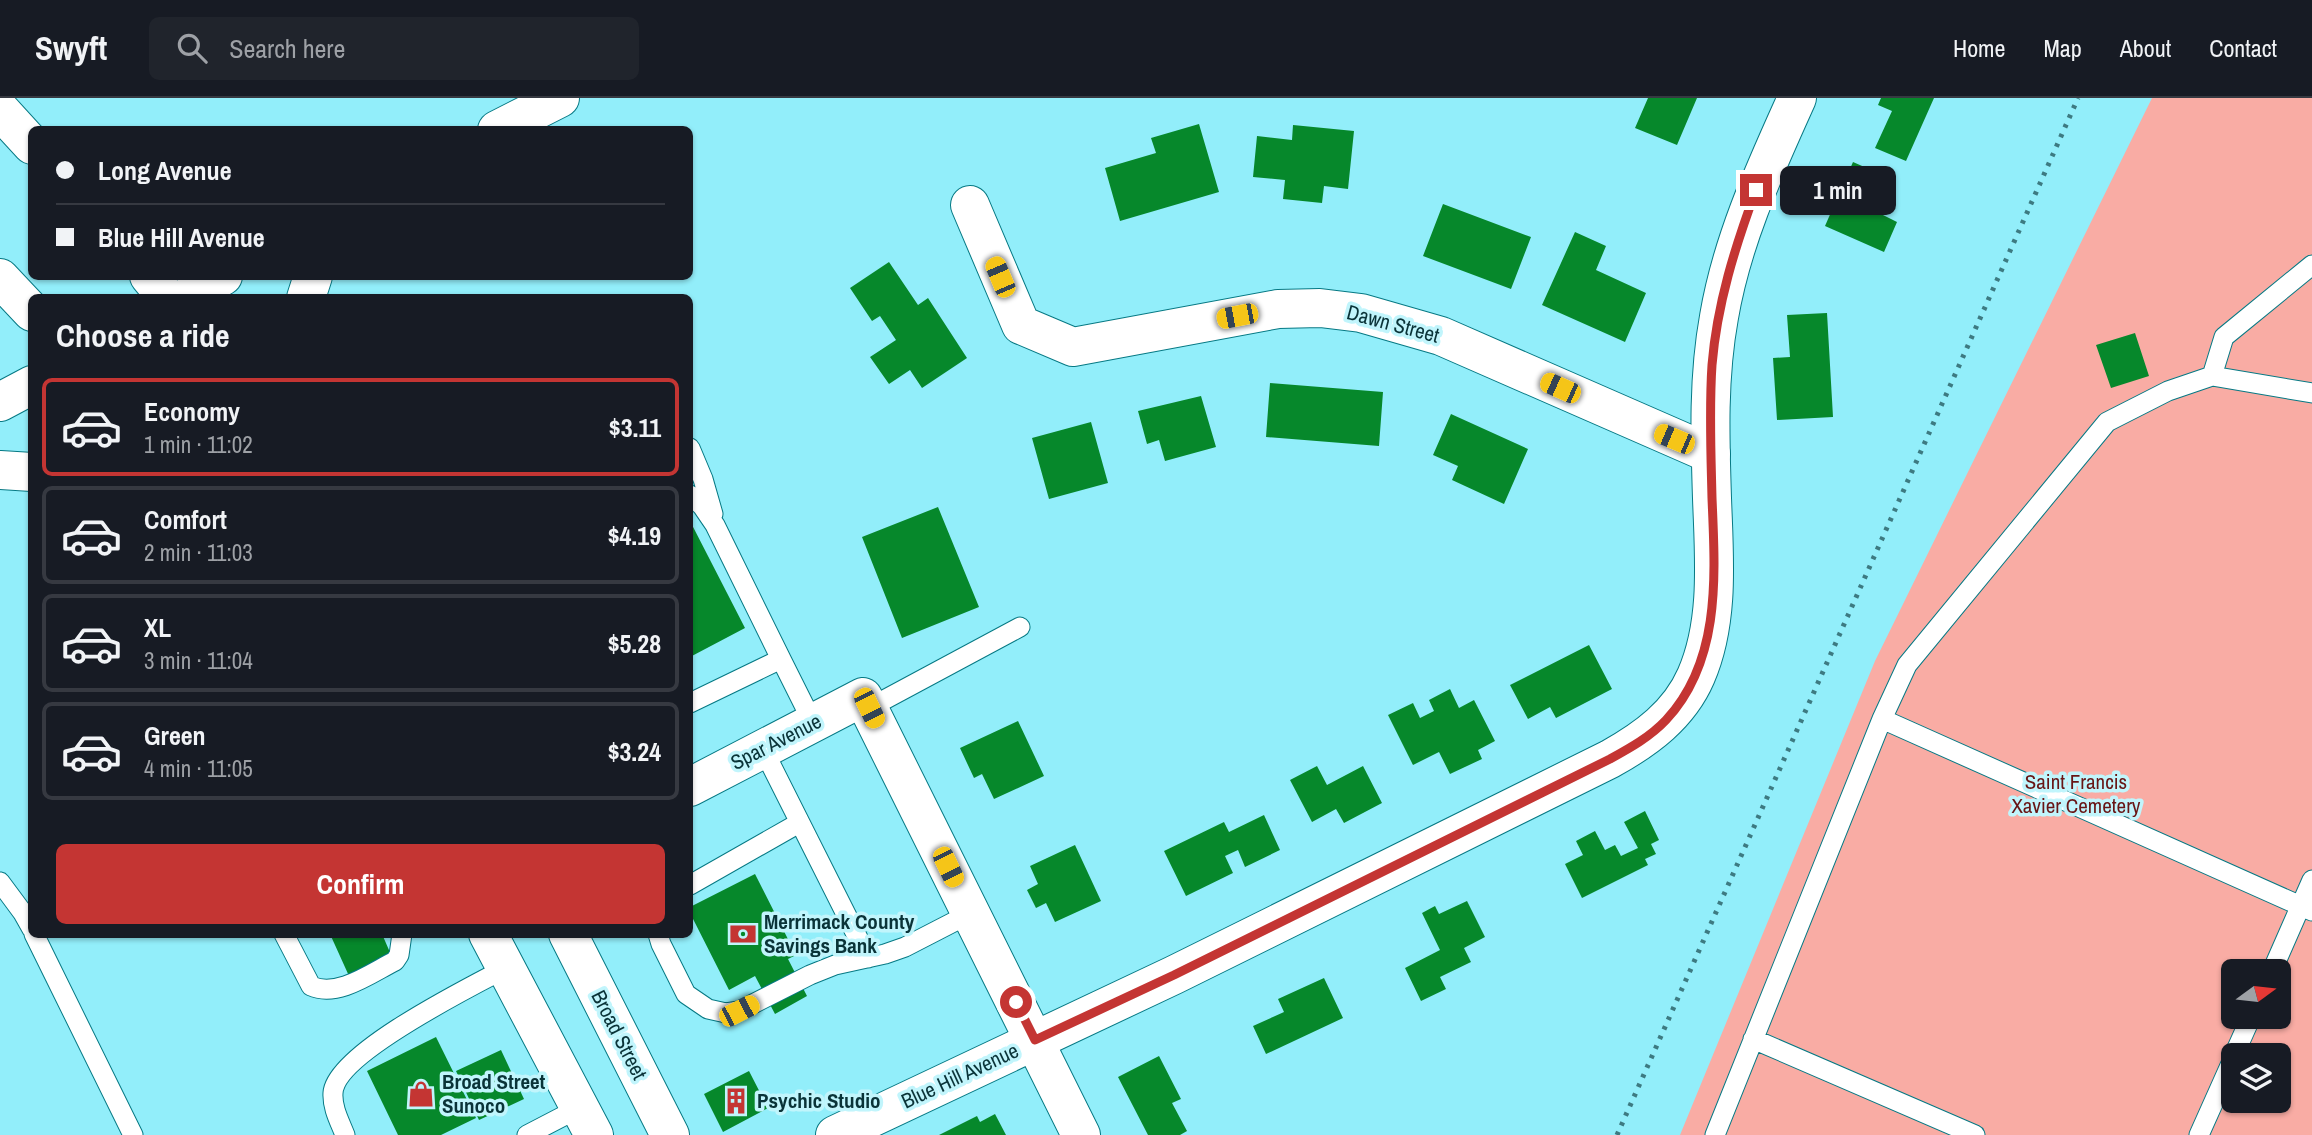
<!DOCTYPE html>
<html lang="en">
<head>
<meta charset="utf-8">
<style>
	:root { --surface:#171b24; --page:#20242c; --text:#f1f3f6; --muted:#9ea1a6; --line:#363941; --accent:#c43533 }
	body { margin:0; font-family:"Archivo Narrow",sans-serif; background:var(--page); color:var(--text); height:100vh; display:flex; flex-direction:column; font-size:26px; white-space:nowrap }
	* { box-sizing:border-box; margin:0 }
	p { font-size:23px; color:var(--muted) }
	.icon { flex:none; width:38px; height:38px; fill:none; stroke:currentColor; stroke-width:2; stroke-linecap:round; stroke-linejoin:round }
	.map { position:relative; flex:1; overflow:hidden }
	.panel { position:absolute; left:28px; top:196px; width:665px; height:644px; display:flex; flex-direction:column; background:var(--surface); border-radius:10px; box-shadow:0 2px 5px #0004 }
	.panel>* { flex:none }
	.hud { position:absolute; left:28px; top:28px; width:665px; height:154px; border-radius:10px; box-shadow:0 2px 5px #0004; display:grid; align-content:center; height:154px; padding:0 28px; background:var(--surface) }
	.needle { width:46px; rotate:75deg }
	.tools { position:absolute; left:2221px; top:861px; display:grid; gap:14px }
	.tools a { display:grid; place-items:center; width:70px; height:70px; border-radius:10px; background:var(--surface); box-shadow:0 2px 5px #0004; font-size:35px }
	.end { position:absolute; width:32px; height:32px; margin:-16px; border:9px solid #c43533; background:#fff; box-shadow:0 0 0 4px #fff }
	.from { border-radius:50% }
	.bubble { position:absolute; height:49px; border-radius:10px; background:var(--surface); box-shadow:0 2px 5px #0004; font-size:23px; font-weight:800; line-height:49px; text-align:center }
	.car { position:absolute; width:21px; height:42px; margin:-21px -10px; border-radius:9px; box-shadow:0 0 5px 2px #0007; background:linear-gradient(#f5c518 24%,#345 0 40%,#f5c518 0 76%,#345 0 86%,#f5c518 0) }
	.hud b { display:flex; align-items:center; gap:24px; height:66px; font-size:26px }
	.hud b+b { border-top:2px solid var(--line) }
	.hud i { width:18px; height:18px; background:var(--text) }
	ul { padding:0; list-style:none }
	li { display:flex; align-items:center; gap:21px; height:98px; margin:0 14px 10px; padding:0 14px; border:4px solid var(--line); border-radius:10px }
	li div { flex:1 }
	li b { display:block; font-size:26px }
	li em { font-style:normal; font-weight:800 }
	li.on { border-color:var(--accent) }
	li>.icon { width:63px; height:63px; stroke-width:1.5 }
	h2 { padding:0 28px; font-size:32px; line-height:84px }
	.button { display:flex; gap:14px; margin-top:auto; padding:14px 28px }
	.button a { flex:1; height:80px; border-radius:10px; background:var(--accent); color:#fff; font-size:28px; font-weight:800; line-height:80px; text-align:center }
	header { display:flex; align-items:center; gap:42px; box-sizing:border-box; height:98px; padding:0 35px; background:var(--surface); border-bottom:2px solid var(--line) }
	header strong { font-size:33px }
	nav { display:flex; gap:38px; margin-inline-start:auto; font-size:24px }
	.search { width:490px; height:63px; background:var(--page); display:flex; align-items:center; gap:18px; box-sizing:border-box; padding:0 24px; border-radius:10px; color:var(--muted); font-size:26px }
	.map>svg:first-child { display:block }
</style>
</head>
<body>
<header>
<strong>Swyft</strong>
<div class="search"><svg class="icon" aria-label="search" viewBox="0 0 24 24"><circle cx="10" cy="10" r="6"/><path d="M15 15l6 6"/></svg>Search here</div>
<nav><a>Home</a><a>Map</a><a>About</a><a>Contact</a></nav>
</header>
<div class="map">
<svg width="2312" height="1037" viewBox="0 0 2312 1037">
	<rect width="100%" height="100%" fill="#92eefa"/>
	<!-- green -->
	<path fill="#f9aca4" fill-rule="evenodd" d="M2152,0H2312V1037H1680L1875,563ZM2233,873H2278V919H2233ZM2233,957H2278V1003H2233Z"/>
	<!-- building -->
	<path fill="#06882b" d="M1648,0H1697L1677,47L1635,30Z
		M1881,0H1934L1906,63L1875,50L1892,13L1878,7Z
		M1199,26L1219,94L1120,123L1105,70L1156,55L1151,40Z
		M1293,27L1354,33L1348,91L1324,88L1322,105L1283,101L1285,82L1253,79L1257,38L1292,42Z
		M1853,64L1894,82L1879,115L1897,124L1884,154L1825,128Z
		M1443,106L1531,139L1511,191L1423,158Z
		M1575,134L1606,148L1596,172L1646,195L1625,244L1542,207Z
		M889,164L918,207L928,200L967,260L922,290L910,272L889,286L870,259L896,242L880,218L872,223L850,190Z
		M1827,215L1833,319L1777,322L1773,260L1790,259L1787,217Z
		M2135,235L2149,278L2111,290L2096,247Z
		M1270,285L1383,294L1379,348L1266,339Z
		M1201,298L1216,349L1165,363L1159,342L1147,346L1138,313Z
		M1451,316L1528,351L1504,406L1452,382L1458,368L1433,357Z
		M1091,324L1108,385L1049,401L1032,340Z
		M938,409L979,509L902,540L862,439Z
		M690,423L745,530L690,559Z
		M1589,547L1612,591L1556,620L1550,609L1528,621L1510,587Z
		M1450,591L1459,610L1474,602L1495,643L1478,652L1482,661L1450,676L1439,654L1413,667L1388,617L1413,605L1420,620L1434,613L1429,602Z
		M1018,623L1044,678L994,701L982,676L974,680L960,650Z
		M1317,668L1327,687L1363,668L1382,705L1344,725L1336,711L1312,724L1290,682Z
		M1645,713L1659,742L1651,746L1656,756L1645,761L1648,767L1582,800L1565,766L1583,757L1576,743L1595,733L1605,752L1615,747L1621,758L1638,750L1624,724Z
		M1264,717L1280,752L1245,769L1238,752L1225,758L1233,775L1186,798L1164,753L1224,724L1229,734Z
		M1075,747L1101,803L1055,824L1046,805L1036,810L1027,792L1038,786L1030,768Z
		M755,776L796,857L788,861L807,898L775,916L755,878L729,892L690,815V809Z
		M1467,803L1485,839L1464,850L1471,864L1440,879L1446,891L1421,903L1405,870L1440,852L1422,815L1435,808L1439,816Z
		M330,836H382L392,859L349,878Z
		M1324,880L1343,920L1266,956L1253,928L1284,914L1278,901Z
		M436,939L476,1020L441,1037H398L367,973Z
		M501,952L524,1001L479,1022L456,973Z
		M1159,958L1181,1001L1172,1005L1187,1033L1180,1037H1148L1118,979Z
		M749,973L768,1010L723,1034L704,996Z
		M995,1016L1006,1037H939L977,1018L980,1024Z"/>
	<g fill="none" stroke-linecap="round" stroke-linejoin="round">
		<!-- lane casing -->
		<g stroke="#067984" stroke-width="21">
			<path id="lane" d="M2212,278L2224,239L2312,167
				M690,350L703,381L713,416
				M690,397L702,408L715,427L781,561
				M690,605L781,561L813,625
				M869,610L1020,529
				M1882,621L2312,813
				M763,651L868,860
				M0,784L23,815L32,831
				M690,787L799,725
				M34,836L133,1037
				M284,836L311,888C338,900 371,875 395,863L399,857L402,836
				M658,836L661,846L686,896L708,911L726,915L739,913L810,877L835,867L885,856L905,849L971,815
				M2272,873L2312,782
				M1753,941L1975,1037
				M2234,957L2251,919
				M345,1037C340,1024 332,1010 333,995C335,956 470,889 506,870
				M527,1037L579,1010
				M1715,1037L1882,621L1907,567L2107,324L2168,293L2212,278L2312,295
				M2199,1037L2233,961"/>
		</g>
		<!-- street casing -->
		<g stroke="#067984" stroke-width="40">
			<path id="street" d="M970,107L1021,227L1073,249L1278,211L1320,210L1361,215L1441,238L1711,356
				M690,689L863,599L1081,1037"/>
		</g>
		<!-- secondary casing -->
		<g stroke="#067984" stroke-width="40">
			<path id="secondary" d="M0,12L32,47
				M149,178L167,200
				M0,180L32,214
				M488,836L594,1037
				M568,836L670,1037
				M835,1037L1174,877L1610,661C1646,641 1679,617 1696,578C1720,523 1714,458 1712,400C1710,339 1708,279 1719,219C1732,142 1765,71 1797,0"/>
		</g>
		<!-- highway casing -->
		<g stroke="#067984" stroke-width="40">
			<path id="highway" d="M497,32L560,0
				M185,200L223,178
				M306,200L313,178
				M0,304L32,287
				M0,372L32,374"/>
		</g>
		<!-- lane -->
		<use href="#lane" stroke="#fff" stroke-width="19"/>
		<!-- street -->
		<use href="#street" stroke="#fff" stroke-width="38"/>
		<!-- secondary -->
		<use href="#secondary" stroke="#fff" stroke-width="38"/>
		<!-- highway -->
		<use href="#highway" stroke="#fff" stroke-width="38"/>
		<!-- rail -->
		<path stroke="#3d7a81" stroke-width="5" stroke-dasharray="3.5 7" stroke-linecap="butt" d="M1617,1037L2078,0"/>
	</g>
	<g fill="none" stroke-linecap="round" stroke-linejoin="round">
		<!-- route -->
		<path stroke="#c43533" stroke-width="9" d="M1016,904L1035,942L1174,877L1610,661C1630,650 1650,639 1666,622C1722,562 1715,475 1712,400C1711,356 1709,311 1712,267C1717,206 1735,149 1756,92"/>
	</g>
	<!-- icons -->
	<defs>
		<g id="bank-bare" transform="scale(2.1)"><path d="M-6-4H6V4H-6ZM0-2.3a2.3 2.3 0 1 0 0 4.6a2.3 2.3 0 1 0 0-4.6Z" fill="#c43533" stroke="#c1f5fc" stroke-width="2.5" paint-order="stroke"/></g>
		<g id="shop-bare" transform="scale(2.1)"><path d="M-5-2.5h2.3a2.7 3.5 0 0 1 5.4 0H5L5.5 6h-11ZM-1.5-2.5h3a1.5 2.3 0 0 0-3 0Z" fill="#c43533" stroke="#c1f5fc" stroke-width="2.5" paint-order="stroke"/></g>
		<g id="building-bare" transform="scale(2.1)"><path d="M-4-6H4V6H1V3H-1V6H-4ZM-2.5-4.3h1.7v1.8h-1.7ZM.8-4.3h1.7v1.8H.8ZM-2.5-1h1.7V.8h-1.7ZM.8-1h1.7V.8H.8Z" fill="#c43533" stroke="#c1f5fc" stroke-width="2.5" paint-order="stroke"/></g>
	</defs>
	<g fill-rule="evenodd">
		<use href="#bank-bare" x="743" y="836"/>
		<use href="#shop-bare" x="421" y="996"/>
		<use href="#building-bare" x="736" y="1003"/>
	</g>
	<g text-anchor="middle" stroke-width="7" stroke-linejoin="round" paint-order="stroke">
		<!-- street labels -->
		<g font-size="21" fill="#0a3338" stroke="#c1f5fc">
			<text transform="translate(1393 226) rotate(15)" y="7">Dawn Street</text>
			<text transform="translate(776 644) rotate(-27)" y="7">Spar Avenue</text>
			<text transform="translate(619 937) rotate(63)" y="7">Broad Street</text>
			<text transform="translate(960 978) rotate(-25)" y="7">Blue Hill Avenue</text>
		</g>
		<!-- park labels -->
		<g font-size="21" fill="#681515" stroke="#c1f5fc">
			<text x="2076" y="691">Saint Francis<tspan x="2076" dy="24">Xavier Cemetery</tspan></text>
		</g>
		<!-- poi labels -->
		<g font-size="21" font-weight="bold" fill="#0a3338" stroke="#c1f5fc" text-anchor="start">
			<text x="764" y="831">Merrimack County<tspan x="764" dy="24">Savings Bank</tspan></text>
			<text x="442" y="991">Broad Street<tspan x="442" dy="24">Sunoco</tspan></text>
			<text x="757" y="1010">Psychic Studio</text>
		</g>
	</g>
</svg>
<div class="tools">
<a><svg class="needle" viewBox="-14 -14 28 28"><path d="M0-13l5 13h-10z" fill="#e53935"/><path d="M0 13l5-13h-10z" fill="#9ea1a6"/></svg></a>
<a><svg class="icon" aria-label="layers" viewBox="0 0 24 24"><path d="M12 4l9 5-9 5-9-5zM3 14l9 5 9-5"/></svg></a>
</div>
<i class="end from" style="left:1016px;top:904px"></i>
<i class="end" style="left:1756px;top:92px"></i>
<div class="bubble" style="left:1780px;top:68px;width:116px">1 min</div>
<i class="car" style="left:1000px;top:179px;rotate:337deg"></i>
<i class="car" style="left:1237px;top:218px;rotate:259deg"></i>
<i class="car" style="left:1560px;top:290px;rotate:294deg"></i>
<i class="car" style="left:1674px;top:341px;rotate:293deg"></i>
<i class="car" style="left:869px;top:610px;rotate:154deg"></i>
<i class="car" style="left:948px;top:769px;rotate:154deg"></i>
<i class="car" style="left:739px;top:913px;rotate:63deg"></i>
<div class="hud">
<b><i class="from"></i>Long Avenue</b>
<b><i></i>Blue Hill Avenue</b>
</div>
<section class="panel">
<h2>Choose a ride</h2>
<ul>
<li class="on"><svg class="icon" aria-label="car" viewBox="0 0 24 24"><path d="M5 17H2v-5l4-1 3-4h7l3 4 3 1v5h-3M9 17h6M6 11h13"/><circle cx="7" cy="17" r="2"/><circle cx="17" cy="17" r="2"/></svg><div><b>Economy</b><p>1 min · 11:02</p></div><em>$3.11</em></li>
<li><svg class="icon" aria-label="car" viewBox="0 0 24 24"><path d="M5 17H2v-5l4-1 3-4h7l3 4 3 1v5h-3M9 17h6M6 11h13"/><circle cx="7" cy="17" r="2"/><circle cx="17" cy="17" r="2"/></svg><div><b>Comfort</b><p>2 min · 11:03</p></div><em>$4.19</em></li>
<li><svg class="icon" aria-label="car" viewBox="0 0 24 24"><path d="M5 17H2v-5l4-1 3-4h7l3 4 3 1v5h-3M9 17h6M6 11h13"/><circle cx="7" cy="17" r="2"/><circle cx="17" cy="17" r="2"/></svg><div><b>XL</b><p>3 min · 11:04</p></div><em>$5.28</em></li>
<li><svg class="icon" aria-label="car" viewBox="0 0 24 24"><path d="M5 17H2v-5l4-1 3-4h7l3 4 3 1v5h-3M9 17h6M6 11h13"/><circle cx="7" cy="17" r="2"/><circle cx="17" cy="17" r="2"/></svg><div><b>Green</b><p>4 min · 11:05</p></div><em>$3.24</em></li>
</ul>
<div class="button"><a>Confirm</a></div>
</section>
</div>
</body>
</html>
